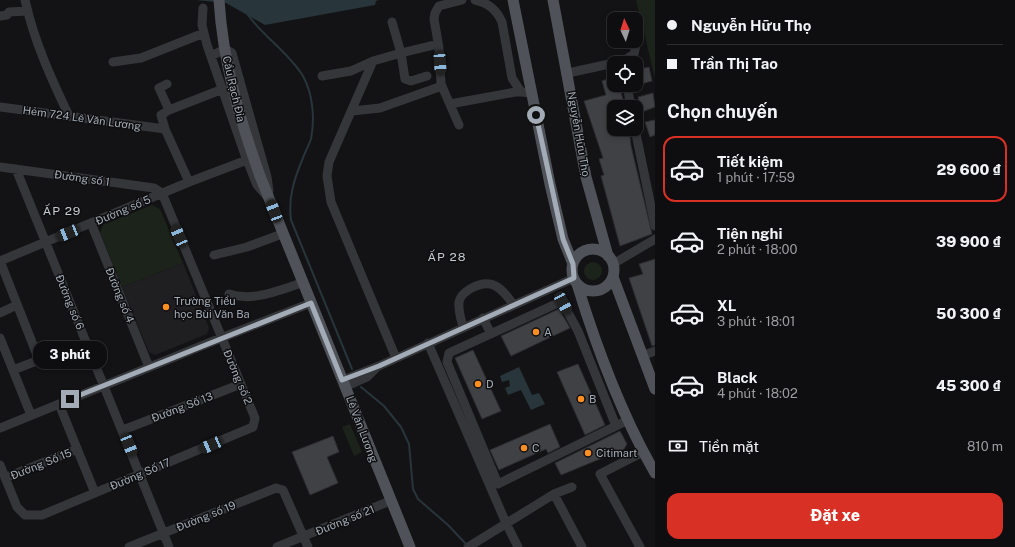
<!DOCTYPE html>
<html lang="vi">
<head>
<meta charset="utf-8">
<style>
	:root { --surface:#0e0e10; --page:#171719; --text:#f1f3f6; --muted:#9b9c9f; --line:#2e2e30; --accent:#d93025 }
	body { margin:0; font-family:"Public Sans",sans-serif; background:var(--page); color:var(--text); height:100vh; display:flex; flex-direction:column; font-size:15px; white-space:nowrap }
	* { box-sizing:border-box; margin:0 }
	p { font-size:13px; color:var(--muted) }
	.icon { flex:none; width:22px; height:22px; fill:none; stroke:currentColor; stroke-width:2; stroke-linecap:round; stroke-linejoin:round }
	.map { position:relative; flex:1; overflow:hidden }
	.side { display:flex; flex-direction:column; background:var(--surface); width:360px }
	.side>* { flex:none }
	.top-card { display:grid; align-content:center; height:88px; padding:0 12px; background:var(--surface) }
	.needle { width:26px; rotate:356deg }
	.tools { position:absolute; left:607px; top:12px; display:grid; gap:8px }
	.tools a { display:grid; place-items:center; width:36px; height:36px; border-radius:8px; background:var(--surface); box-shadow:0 2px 6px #0003,0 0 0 1px var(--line); font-size:20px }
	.end { position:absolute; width:18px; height:18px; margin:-9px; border:5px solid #a3acb6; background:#111; box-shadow:0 0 0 2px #111 }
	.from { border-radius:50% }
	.bubble { position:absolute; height:28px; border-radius:12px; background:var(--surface); box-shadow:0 2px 6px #0003,0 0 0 1px var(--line); font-size:13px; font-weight:800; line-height:28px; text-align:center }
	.car { position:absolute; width:12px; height:24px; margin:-12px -6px; border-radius:5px; box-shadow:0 0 3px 1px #0007; background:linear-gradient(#222 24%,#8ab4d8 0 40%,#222 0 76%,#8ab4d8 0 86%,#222 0) }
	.top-card b { display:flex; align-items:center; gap:14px; height:38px; font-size:15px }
	.top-card b+b { border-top:1px solid var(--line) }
	.top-card i { width:10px; height:10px; background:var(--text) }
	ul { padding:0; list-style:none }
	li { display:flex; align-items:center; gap:12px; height:66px; margin:0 8px 6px; padding:0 4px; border:2px solid transparent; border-radius:12px }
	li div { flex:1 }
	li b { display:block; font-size:15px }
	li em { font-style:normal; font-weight:800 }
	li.active { border-color:var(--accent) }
	li>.icon { width:36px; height:36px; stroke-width:1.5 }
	h2 { padding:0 12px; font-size:18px; line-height:48px }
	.pay { display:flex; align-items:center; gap:10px; height:44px; padding:0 12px; font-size:15px }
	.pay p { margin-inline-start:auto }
	.action { display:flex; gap:8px; margin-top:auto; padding:8px 12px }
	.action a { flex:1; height:46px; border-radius:12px; background:var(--accent); color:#fff; font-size:16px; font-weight:800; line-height:46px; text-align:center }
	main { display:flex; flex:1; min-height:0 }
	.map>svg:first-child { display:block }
</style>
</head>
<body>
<main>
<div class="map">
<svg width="655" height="547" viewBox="0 0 655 547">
	<rect width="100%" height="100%" fill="#131315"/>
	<!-- built -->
	<path fill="#1f1f22" d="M183,263L209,328L207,334L155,355L149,352L122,287Z"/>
	<!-- green -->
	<path fill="#1b231b" d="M636,0H655V78Z
		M152,205L160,209L183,263L122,287L100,233L103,225Z
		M584 271a9 9 0 1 1 18 0a9 9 0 1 1-18 0Z
		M350,424L362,452L354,456L342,427Z"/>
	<!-- water -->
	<path fill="#28353a" d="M196,0H379L376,1L375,5L265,25L226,3Z
		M519,367L532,395L539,393L545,404L531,410L521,390L508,395L505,388L510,386L509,380L502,382L500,376Z"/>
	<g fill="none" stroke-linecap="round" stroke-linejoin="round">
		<!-- stream -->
		<path stroke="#28353a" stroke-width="2" d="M248,15C264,37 289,53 303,76C313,94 315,119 311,139C309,145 305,152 303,158C294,179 288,198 291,220L352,369
			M361,387L384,406L401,427L409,444L413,489L418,499L448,525L465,543"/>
	</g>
	<!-- building -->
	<path fill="#3f4145" stroke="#2d2d31" d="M649,67L652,81L638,85L636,70Z
		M614,77V85H619L625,107H614V129H629L631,146L652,234L620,246L601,176L604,175L599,159L603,158L584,101L606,95L602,81Z
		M653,93L655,107L642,112L638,97Z
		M655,120V135L650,137L645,122Z
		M655,259V345L652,346L629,278L643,274L639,264Z
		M559,309L570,328L511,356L501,336Z
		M473,350L501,411L482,419L455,358Z
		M578,364L605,425L585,435L557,372Z
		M550,424L560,447L548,453L546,449L499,470L490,450Z
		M620,431L627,444L624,449L561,475L555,463Z
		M333,436L339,452L327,457L338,483L310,495L292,452Z"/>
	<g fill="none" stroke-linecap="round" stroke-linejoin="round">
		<!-- minor -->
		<path stroke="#34363a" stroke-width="9" d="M25,0C34,41 51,78 69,116
			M475,0C488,3 496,9 502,22L512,78L521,92L531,93
			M203,8L202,25L207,45L245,155L257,185L266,195
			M0,16L7,15L9,12L28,11
			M392,22L401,53L373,61L329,162L327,176L331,202L396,358
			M211,56L225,49L232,53L267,177L269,191
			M113,62L141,58L204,33
			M622,62L634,54L639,31
			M568,73L614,63
			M322,76L351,71L373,61
			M427,76L411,81L405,79L401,53L438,44
			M167,84L159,88L169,110
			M627,85L631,107
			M450,104L521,91
			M0,107L165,129
			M352,111L380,108L442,86
			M459,125L441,84L439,48L434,19L435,13L439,6L462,0
			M635,129L655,226
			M0,167L154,188L162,193L255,418L253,427L42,515H25L17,507L0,465
			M16,169L169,547
			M189,182L165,129L161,115L169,110L223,89
			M91,223L149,367
			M214,255L247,247L282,234
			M0,261L189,182L247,160
			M0,261L39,360
			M613,264L655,239
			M229,294C253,302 279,290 302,283
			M0,313L17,305
			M483,318L491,334
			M463,327C461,319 458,311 459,302C460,296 465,292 470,289C491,277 501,287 513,304
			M0,338L31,415
			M428,343L506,523L518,547
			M642,356L655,351
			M13,370L86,342
			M343,380L379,366L574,278
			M345,387L367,377L376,368
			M59,404L95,493
			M616,426L578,331L563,303H558L449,353L447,362L498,484L616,426L628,420
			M0,428L221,338L311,303
			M123,430L241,384
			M5,478L77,449
			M554,494L582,547
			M129,547L276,488L283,490L308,547
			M277,547L390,501
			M468,547L554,494L572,487
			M640,547L600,474L643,452"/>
		<!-- major -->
		<path stroke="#4f5359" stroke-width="11" d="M513,0L550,184L563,239L573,264
			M553,0L586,177L608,256
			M260,176L410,547
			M572 270a21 21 0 1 1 42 0a21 21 0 1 1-42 0Z
			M613,277L655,389
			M577,284C597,349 621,414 655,473"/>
		<!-- major-bridge -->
		<path stroke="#4f5359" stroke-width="11" d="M219,0C223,63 239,117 260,176"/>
	</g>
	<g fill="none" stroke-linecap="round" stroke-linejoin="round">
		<!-- route -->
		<path stroke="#a3acb6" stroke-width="5" d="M70,399L311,303L342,380L379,366L574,278L573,264L563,239L536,115"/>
	</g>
	<!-- markers -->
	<g fill="#ff8f21" stroke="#0e0e10" stroke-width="1.5">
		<circle cx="166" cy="307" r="4"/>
		<circle cx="536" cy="332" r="4"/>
		<circle cx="478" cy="384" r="4"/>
		<circle cx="581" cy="399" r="4"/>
		<circle cx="524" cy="448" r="4"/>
		<circle cx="588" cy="453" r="4"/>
	</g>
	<g text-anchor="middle" stroke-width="3" stroke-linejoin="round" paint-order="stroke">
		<!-- street labels -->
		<g font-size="11" fill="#a3acb6" stroke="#0e0e10">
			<text transform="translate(234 89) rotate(77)" y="4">Cầu Rạch Đỉa</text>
			<text transform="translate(82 118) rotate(8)" y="4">Hẻm 724 Lê Văn Lương</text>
			<text transform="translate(579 134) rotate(80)" y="4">Nguyễn Hữu Thọ</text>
			<text transform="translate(82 178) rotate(8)" y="4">Đường số 1</text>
			<text transform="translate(123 210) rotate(-23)" y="4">Đường số 5</text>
			<text transform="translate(120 295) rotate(68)" y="4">Đường số 4</text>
			<text transform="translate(70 302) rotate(68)" y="4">Đường số 6</text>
			<text transform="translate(238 377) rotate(67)" y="4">Đường số 2</text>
			<text transform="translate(182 407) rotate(-21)" y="4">Đường Số 13</text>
			<text transform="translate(362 429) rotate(69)" y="4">Lê Văn Lương</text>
			<text transform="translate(41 464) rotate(-22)" y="4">Đường Số 15</text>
			<text transform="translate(140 474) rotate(-23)" y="4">Đường Số 17</text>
			<text transform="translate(206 516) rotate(-22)" y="4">Đường số 19</text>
			<text transform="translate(345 520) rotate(-22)" y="4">Đường số 21</text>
		</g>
		<!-- poi labels -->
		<g font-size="11" fill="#a3acb6" stroke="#0e0e10" text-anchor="start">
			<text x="174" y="305">Trường Tiểu<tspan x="174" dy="13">học Bùi Văn Ba</tspan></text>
			<text x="544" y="336">A</text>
			<text x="486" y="388">D</text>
			<text x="589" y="403">B</text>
			<text x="532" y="452">C</text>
			<text x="596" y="457">Citimart</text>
		</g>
		<!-- neighbourhood labels -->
		<g font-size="12" letter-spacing="1" fill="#c5cbd2" stroke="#0e0e10">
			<text x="62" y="215">ẤP 29</text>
			<text x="447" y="261">ẤP 28</text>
		</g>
	</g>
</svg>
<div class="tools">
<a><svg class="needle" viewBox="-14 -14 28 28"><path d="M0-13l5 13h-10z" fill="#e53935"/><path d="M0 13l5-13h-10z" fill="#9b9c9f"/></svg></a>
<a><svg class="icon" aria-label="locate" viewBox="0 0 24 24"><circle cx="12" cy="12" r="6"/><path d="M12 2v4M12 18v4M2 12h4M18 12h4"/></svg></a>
<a><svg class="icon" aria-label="layers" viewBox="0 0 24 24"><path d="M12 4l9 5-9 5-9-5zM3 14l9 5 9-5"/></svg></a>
</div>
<i class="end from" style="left:536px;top:115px"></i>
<i class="end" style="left:70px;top:399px"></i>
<div class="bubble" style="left:33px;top:341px;width:74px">3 phút</div>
<i class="car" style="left:440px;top:63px;rotate:176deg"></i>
<i class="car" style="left:274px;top:211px;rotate:339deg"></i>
<i class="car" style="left:68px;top:233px;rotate:248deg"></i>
<i class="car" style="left:179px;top:236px;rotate:337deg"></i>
<i class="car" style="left:563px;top:303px;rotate:152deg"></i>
<i class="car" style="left:129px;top:445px;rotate:158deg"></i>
<i class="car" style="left:211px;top:445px;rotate:247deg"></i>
</div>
<section class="side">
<div class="top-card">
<b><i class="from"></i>Nguyễn Hữu Thọ</b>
<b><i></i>Trần Thị Tao</b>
</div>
<h2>Chọn chuyến</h2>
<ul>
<li class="active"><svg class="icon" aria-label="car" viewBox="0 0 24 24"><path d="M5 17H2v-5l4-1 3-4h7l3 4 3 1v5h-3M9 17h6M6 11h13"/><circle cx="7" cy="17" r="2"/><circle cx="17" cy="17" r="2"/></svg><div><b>Tiết kiệm</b><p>1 phút · 17:59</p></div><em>29 600 ₫</em></li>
<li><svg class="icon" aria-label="car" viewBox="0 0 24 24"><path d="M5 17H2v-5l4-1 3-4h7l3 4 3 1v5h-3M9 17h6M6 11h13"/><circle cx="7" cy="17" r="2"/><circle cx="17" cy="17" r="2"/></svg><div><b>Tiện nghi</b><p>2 phút · 18:00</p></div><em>39 900 ₫</em></li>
<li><svg class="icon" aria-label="car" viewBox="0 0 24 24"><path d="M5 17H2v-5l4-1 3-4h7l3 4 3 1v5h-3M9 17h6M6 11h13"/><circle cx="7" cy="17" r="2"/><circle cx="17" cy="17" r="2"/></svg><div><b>XL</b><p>3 phút · 18:01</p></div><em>50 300 ₫</em></li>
<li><svg class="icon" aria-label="car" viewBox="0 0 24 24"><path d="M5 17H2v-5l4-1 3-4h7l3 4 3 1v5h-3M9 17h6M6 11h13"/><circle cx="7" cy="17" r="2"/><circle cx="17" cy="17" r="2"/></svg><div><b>Black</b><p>4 phút · 18:02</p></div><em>45 300 ₫</em></li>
</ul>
<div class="pay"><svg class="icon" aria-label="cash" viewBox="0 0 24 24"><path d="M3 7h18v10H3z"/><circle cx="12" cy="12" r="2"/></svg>Tiền mặt<p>810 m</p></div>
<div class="action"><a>Đặt xe</a></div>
</section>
</main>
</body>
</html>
